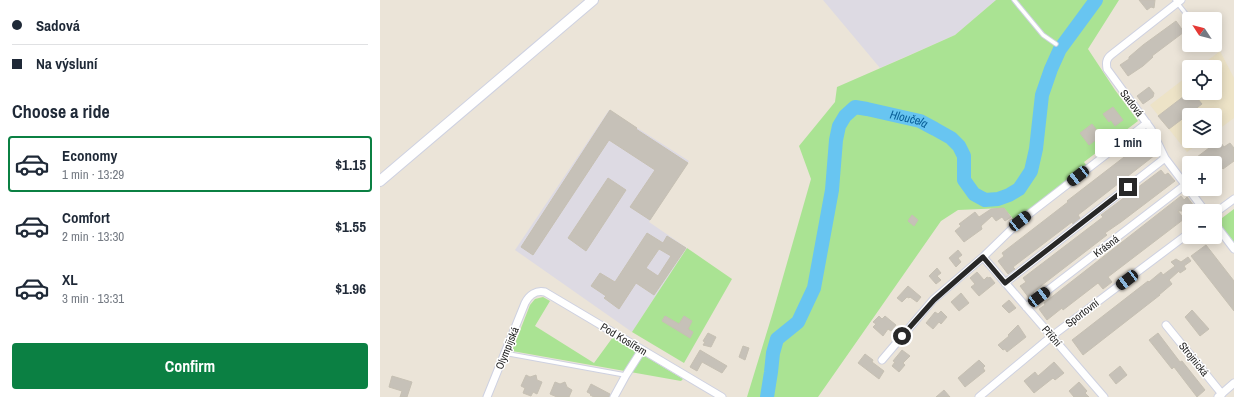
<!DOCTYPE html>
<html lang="en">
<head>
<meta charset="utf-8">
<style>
	:root { --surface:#fff; --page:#f2f2f3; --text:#1f2937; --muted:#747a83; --line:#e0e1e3; --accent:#0b8043 }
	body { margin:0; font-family:"Archivo Narrow",sans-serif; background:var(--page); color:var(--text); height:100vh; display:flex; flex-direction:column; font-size:15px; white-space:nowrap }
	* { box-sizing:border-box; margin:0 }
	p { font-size:13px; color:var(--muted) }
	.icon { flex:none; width:22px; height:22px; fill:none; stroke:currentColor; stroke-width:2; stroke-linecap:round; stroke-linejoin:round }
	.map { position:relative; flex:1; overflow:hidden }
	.panel { display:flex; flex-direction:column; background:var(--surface); width:380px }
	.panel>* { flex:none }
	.hud { display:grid; align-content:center; height:88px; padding:0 12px; background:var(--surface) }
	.needle { width:26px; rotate:306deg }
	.controls { position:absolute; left:802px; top:12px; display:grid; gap:8px }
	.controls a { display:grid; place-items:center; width:40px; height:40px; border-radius:4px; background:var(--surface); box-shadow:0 2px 10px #0003; font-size:20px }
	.end { position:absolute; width:18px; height:18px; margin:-9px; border:5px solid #282828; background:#fff; box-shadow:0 0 0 2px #fff }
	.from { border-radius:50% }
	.bubble { position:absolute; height:28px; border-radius:4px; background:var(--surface); box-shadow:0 2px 10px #0003; font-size:13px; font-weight:700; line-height:28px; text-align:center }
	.car { position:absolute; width:12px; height:24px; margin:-12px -6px; border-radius:5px; box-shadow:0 0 3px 1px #0007; background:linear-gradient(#222 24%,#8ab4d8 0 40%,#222 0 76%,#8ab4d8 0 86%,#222 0) }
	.hud b { display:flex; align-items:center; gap:14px; height:38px; font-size:15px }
	.hud b+b { border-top:1px solid var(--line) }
	.hud i { width:10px; height:10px; background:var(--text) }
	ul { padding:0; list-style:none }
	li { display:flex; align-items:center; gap:12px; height:56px; margin:0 8px 6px; padding:0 4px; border:2px solid transparent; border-radius:4px }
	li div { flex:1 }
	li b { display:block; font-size:15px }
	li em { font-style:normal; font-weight:700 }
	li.current { border-color:var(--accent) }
	li>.icon { width:36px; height:36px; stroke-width:1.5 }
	h2 { padding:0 12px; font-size:18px; line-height:48px }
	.cta { display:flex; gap:8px; margin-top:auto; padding:8px 12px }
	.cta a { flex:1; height:46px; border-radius:4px; background:var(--accent); color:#fff; font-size:16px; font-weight:700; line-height:46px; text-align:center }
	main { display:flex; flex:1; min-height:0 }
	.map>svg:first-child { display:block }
</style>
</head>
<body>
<main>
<section class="panel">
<div class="hud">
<b><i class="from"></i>Sadová</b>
<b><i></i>Na výsluní</b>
</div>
<h2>Choose a ride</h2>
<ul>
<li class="current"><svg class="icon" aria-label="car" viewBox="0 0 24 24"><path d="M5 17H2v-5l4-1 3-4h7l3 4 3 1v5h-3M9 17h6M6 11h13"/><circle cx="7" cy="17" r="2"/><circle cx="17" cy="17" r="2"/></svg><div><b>Economy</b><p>1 min · 13:29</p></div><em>$1.15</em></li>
<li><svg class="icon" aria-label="car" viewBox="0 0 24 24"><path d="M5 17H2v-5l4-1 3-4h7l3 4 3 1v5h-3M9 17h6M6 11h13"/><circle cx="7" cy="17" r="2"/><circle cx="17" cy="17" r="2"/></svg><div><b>Comfort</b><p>2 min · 13:30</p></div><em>$1.55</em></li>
<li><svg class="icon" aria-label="car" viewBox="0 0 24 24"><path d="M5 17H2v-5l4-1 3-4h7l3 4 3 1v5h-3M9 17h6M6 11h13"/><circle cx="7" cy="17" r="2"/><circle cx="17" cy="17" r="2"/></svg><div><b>XL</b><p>3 min · 13:31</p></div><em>$1.96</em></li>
</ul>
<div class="cta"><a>Confirm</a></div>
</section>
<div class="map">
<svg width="854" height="397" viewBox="0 0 854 397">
	<rect width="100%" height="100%" fill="#ebe4d8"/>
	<!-- industrial -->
	<path fill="#dddae3" d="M443,0H616L575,35L500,68Z
		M229,110L309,161L269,222L307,248L252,332L135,250Z"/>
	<!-- education -->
	<path fill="#ede3c7" d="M840,51L854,78V118L835,132V115H809V141H822L807,152L770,105L809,75V93H835V67H819Z"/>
	<!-- green -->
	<path fill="#aae393" d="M616,0H739L708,49L735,90L758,121L704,162L707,166L635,221L624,208L578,210L561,221L438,397H367L393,312L431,179L419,146L455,102L457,87L528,56L575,35Z
		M854,209V246L840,228L838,221Z
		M307,248L352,279L304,363L252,332Z
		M163,297L170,301L155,326L214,363L233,337L303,379L301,381L132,351L150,305L155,299Z"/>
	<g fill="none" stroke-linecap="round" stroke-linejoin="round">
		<!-- river -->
		<path stroke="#68c5f1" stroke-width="14" id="s1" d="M387,397L391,372L393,353L397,339L418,322L434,288L452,190L456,140L459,126L465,116L475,107L487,109L540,121L555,129L571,138L579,146L584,156V180L594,194L605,200L618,199L629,195L639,189L651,171L656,149L662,95L671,69L680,49L716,0"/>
	</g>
	<!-- building -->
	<path fill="#c6c1b8" stroke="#c6c0b3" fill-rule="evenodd" d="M759,0H775L774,8L771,7L767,10Z
		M796,21L804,32L772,56L773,57L763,66L748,76L740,65L749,59V57L763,45Z
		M769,87L774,93L773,97L763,104L757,96Z
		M808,93H813L822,104L789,129L778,116Z
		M733,107L743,120L735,126L731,120L729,122L723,114Z
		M230,110L257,128L256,129L308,163L270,220L250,207L275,170L229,140L153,255L141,247Z
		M712,124L721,136L709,145L700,133Z
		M835,135L844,147L850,143L854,148V161L843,169L837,161L835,163H809L829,148L823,141H835Z
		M766,143L775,155L698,215L700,218L693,224L692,222L633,267L635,269L628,274L618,261L624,256L622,253L688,202L687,201L761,144L763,146Z
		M781,170L785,175L788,173L795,181L741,222L725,233L727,235L653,292L655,294L649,298L640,286L646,282L643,278L723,217L721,215Z
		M228,178L246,190L206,251L188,238Z
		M801,196L804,200L807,197L818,211H798L804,219L728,277L732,282L723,289L718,283L683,310L682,308L667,320L659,309L665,305L664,303Z
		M624,208L631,217L625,221L622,217L616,221L612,216L601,226L602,229L584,242L575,231L581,226L579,224L595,212L599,217L611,209Z
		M532,215L538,220L534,226L528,221Z
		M267,233L283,243L287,236L306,248L274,295L256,283L239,309L224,298L226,296L211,286L220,273L235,282ZM279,249L291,256L278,276L266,268Z
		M826,245L854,281V311L811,256Z
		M578,250L582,255L578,258L581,262L576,267L569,258Z
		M808,257L811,261L804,266L806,269L800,273L799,271L789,280L792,284L779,295H780L703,355L692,340L768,281L769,282L781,272L783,275L795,266L791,262L796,259L801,262Z
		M557,268L561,273L557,276L561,280L556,284L549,276Z
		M597,272L604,280L607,277L609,278L610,277L615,283L599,296L591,287L595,284L590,278Z
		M528,286L541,297L537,302L530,297L529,298L527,297L522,302L517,298Z
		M581,293L589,303L579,311L571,302Z
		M629,300L636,308L629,313L622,306Z
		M812,310L829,329L820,336L805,317Z
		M561,311L567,317L561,324L559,322L553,329L546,323L555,312L558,314Z
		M285,316L299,324L304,316L312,321L308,329L313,332L310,338L282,321Z
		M499,316L502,319L505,316L516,325L511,331L508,329L503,336L493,327L496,324L493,322Z
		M638,325L646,337L627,352L625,349L623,350L618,345L629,336L628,335Z
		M328,333L336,337L331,347L323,345L325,342L323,341Z
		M778,333L800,362L802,361L825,390L817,397L794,367L792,369L769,340Z
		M363,346L369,348L365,360L359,357Z
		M320,350L347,366L342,373L322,362L317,371L310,367Z
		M522,350L530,356L523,363L525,365L519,372L512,366L515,362L513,361Z
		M485,354L493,360L492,362L504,371L499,379L478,363Z
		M599,360L605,366L603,368L605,371L585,387L578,378Z
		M674,362L684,373L675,380L673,378L654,393L644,381L655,372L658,376Z
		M740,366L747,375L736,384L729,375Z
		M146,375L150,377L156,375L157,380L162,382L157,394L153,392L151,396L143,393L145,388L141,386Z
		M12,376L32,382L27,397H20L22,391L9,387Z
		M175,382L180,384L185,382L187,387L192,390L189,397H177L170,394Z
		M699,382L707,391L705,393L709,397H694L689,391Z
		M211,384L230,394L229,397H214L210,395L211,394L207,392Z
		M564,390L570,397H556Z"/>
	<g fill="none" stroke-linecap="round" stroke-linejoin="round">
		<!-- service casing -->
		<g stroke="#ced1e1" stroke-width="5.5">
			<path id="service" d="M634,0L663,35L676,44
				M795,0L810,19
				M124,353L245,375"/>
		</g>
		<!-- minor casing -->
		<g stroke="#ced1e1" stroke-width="9">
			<path id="minor" d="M801,0L731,55C726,59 726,63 727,69L771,129L785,158L825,211
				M835,213L854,199
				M835,224L854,249
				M603,257L724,397
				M625,283L785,158
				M646,307L805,185
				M786,325L842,394
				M502,360L553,300L603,257L640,221L767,123
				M107,397L145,303C149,295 156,290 165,292L342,397
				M234,397L246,375L262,350
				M599,397L672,336L809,233
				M838,397L854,383"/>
		</g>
		<!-- secondary casing -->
		<g stroke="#ced1e1" stroke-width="12">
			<path id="secondary" d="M0,181L213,0"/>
		</g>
		<!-- service -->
		<use href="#service" stroke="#fff" stroke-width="3.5"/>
		<!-- minor -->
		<use href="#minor" stroke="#fff" stroke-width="7"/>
		<!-- secondary -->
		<use href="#secondary" stroke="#fff" stroke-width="10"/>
	</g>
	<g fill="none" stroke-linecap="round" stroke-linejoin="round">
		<!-- route -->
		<path stroke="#282828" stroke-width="5" d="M522,336L554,300L603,257L625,283L748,187"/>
	</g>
	<g text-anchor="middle" stroke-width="3" stroke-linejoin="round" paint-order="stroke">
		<!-- street labels -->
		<g font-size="11" fill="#282828" stroke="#fff">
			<text transform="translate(752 103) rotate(53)" y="4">Sadová</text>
			<text transform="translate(726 246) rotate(-37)" y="4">Krásná</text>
			<text transform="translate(702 313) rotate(-37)" y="4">Sportovní</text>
			<text transform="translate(672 336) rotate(49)" y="4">Příční</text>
			<text transform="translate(244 339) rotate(31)" y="4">Pod Kosířem</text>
			<text transform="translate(127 348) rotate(-68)" y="4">Olympijská</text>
			<text transform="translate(814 359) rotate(51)" y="4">Strojnická</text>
		</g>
		<!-- water labels -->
		<g font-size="12" font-style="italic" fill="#0a6099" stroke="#fff">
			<text dy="4" stroke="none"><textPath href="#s1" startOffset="368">Hloučela</textPath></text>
		</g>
	</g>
</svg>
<div class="controls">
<a><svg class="needle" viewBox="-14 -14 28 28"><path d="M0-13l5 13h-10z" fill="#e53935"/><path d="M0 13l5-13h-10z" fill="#747a83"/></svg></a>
<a><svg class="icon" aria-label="locate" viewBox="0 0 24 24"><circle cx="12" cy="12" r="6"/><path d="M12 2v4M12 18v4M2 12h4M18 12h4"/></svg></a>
<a><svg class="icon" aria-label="layers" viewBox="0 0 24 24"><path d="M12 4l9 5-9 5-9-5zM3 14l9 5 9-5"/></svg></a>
<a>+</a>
<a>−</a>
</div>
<i class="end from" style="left:522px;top:336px"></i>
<i class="end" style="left:748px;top:187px"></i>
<div class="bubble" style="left:715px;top:129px;width:66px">1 min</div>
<i class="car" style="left:698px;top:176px;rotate:232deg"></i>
<i class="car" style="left:640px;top:221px;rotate:52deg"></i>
<i class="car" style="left:747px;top:280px;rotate:233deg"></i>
<i class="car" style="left:659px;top:297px;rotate:53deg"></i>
</div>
</main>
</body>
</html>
